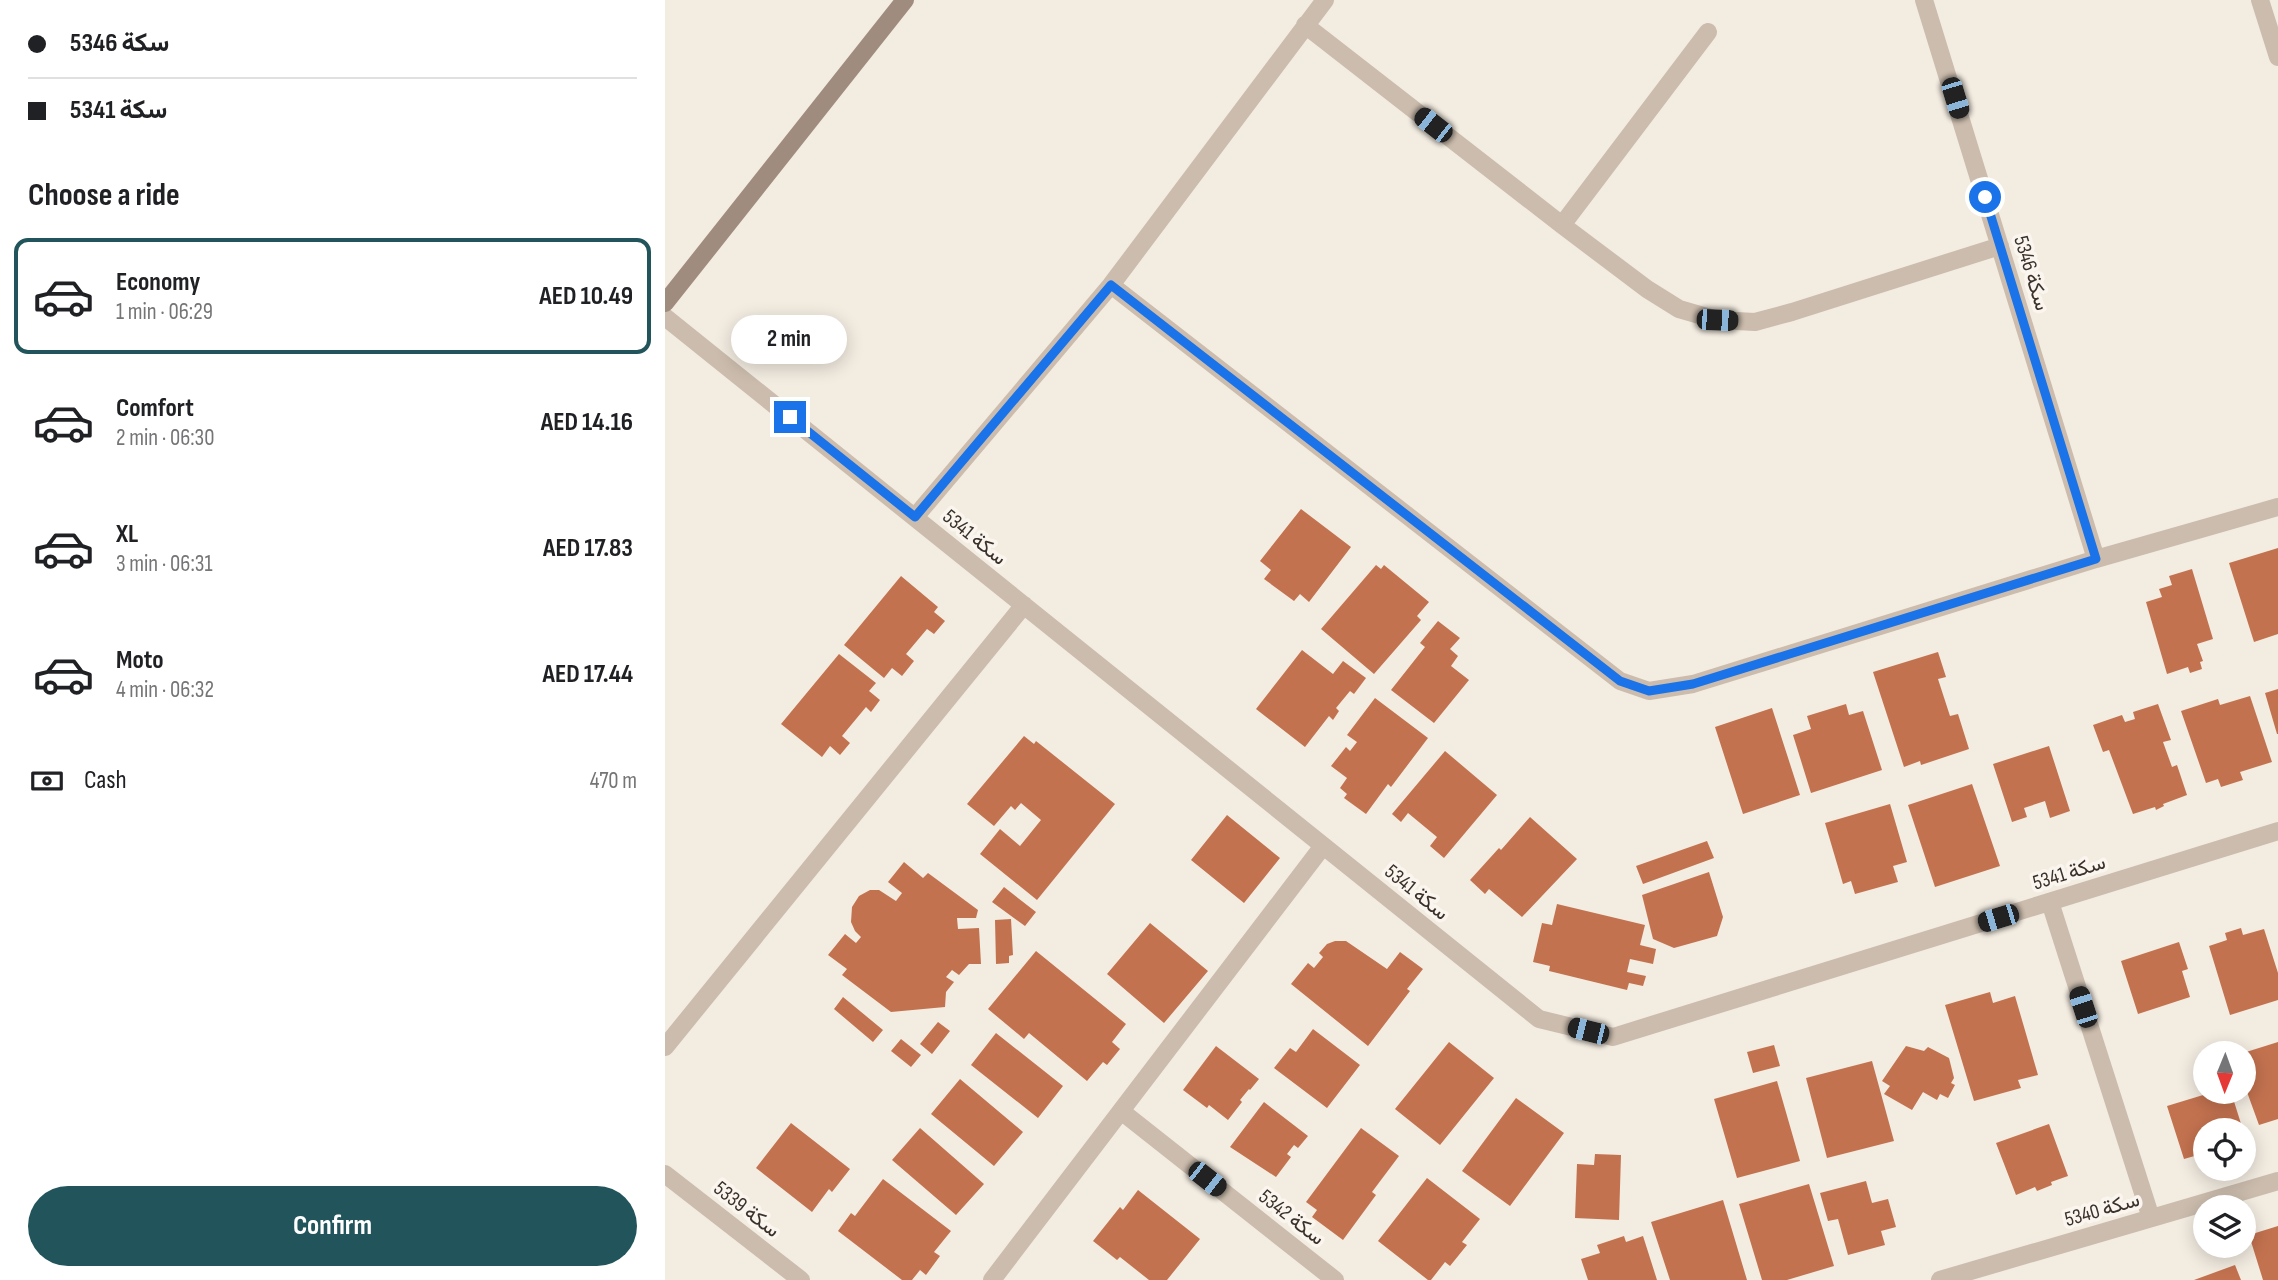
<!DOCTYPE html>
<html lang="en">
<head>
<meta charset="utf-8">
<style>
	:root { --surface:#fff; --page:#f2f2f2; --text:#202124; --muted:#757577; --line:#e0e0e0; --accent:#21545b }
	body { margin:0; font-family:"Sofia Sans Condensed",Vazirmatn,sans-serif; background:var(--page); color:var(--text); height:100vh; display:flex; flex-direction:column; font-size:26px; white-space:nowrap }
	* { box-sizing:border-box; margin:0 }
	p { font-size:23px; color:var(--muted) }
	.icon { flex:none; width:38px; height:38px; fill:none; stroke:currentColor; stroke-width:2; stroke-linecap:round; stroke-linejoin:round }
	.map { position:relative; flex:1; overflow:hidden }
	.details { display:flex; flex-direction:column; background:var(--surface); width:665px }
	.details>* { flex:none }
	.guide { display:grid; align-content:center; height:154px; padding:0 28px; background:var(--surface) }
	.needle { width:46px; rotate:181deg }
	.fabs { position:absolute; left:1528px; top:1041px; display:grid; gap:14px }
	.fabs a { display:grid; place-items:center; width:63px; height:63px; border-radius:50%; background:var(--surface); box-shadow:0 4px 18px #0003; font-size:35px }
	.end { position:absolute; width:32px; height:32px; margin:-16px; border:9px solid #1a73e8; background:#fff; box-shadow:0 0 0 4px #fff }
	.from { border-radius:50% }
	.bubble { position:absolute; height:49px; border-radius:24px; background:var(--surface); box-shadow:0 4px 18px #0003; font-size:23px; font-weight:700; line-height:49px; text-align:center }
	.car { position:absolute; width:21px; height:42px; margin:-21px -10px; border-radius:9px; box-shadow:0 0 5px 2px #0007; background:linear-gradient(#222 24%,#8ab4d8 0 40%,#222 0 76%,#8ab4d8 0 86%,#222 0) }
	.guide b { display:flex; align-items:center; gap:24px; height:66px; font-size:26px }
	.guide b+b { border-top:2px solid var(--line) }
	.guide i { width:18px; height:18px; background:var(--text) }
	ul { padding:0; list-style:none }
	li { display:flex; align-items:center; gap:21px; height:116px; margin:0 14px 10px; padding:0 14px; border:4px solid transparent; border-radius:14px }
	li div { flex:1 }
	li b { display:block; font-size:26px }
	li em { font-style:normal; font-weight:700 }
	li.selected { border-color:var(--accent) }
	li>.icon { width:63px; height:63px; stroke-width:1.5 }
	h2 { padding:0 28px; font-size:32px; line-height:84px }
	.pay { display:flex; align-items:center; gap:18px; height:77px; padding:0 28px; font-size:26px }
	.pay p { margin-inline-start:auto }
	.primary-button { display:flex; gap:14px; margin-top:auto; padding:14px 28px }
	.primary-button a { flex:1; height:80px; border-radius:42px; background:var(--accent); color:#fff; font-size:28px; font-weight:700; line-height:80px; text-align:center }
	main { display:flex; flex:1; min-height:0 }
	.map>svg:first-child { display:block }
</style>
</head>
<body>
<main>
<section class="details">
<div class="guide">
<b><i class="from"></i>سكة 5346</b>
<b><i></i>سكة 5341</b>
</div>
<h2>Choose a ride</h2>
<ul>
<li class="selected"><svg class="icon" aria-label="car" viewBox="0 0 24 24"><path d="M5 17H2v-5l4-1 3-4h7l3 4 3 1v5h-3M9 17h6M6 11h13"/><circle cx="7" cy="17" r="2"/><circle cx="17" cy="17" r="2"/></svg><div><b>Economy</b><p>1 min · 06:29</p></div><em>AED 10.49</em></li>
<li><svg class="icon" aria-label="car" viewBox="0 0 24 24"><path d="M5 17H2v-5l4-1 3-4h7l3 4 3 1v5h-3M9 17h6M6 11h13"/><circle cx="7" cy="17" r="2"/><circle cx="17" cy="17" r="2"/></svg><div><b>Comfort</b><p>2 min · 06:30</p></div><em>AED 14.16</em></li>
<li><svg class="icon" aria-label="car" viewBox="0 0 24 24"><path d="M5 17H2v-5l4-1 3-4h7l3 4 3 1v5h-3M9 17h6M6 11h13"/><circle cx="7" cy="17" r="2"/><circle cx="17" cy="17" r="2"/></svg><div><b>XL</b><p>3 min · 06:31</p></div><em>AED 17.83</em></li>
<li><svg class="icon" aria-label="car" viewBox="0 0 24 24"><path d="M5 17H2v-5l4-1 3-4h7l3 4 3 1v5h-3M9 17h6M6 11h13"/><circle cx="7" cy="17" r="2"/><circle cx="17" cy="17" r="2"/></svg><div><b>Moto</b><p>4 min · 06:32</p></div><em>AED 17.44</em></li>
</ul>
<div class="pay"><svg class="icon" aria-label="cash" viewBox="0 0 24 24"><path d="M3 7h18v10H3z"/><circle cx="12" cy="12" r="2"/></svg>Cash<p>470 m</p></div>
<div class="primary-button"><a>Confirm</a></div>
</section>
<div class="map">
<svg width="1613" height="1280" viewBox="0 0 1613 1280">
	<rect width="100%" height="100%" fill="#f3ece1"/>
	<!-- building -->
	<path fill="#c3724f" d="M636,509L686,547L644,602L635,594L629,601L599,579L606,570L595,561Z
		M1613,548V634L1589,642L1564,563Z
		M711,565L716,569L719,565L764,602L752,616L756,620L709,674L656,629Z
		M1527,569L1548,639L1532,644L1538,661L1535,662L1537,669L1525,673L1523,667L1502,674L1481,602L1497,597L1494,589L1507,585L1504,576Z
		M236,576L273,607L269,612L280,621L269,634L262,629L241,654L249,661L237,676L227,668L219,678L179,645Z
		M773,621L795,638L785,649L793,656L786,666L804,680L769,723L726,690L760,647L755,643Z
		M637,650L668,674L678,661L701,678L689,694L685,691L671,708L674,711L668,720L664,716L640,747L591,709Z
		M1273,652L1281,677L1273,679L1285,716L1293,714L1304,749L1256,765L1255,761L1239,767L1208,672Z
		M174,654L211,683L204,691L215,700L206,712L201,707L177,736L185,743L175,755L165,746L157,757L116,724Z
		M1613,689V734H1612L1600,693Z
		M1585,696L1607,762L1575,772L1578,780L1556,787L1553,779L1541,783L1516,711L1553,699L1555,705Z
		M710,698L763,738L726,787L723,784L701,814L679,798L682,794L675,788L682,778L666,766L681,747L685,751L692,742L682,735Z
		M1181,704L1184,715L1198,711L1217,770L1146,793L1128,735L1146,729L1142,716Z
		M1493,704L1506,740L1498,742L1507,767L1512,765L1522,795L1498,804L1499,806L1491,810L1490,807L1468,814L1444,750L1438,752L1428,725L1457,715L1460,722L1470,719L1468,712Z
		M1107,708L1135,795L1078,814L1050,727Z
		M359,736L369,744L371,741L450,804L372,900L315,854L335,829L355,846L376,820L356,803L350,810L346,806L329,826L302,804Z
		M1384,746L1405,811L1385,818L1380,801L1359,808L1362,817L1347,822L1328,764Z
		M780,751L832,795L779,858L765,846L772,837L743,813L736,822L727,814Z
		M1307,784L1335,866L1270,887L1243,805Z
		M1225,804L1242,862L1228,866L1233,882L1190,894L1186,881L1178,884L1160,823Z
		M562,815L615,858L579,903L526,860Z
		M865,817L912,859L857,917L824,889L820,894L805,880L834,848L836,850Z
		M1042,841L1049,858L978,884L971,866Z
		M239,862L258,878L263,873L313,910L311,918H292L293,929L314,928L316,964H304L294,975L287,970L281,977L289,982L281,992L280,1007L226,1012L177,975L182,969L163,955L180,934L191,943L196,937L190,931L186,922L187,907L194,896L205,890H214L231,901L237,893L223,882Z
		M1044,872L1058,917L1052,936L1009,948L988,939L977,895Z
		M339,887L371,912L360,926L327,902Z
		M892,904L980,925L975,945L991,949L988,964L965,959L962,972L981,976L978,986L964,983L962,990L884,971L885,966L868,962L877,923L887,925Z
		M346,919L348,955L344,956V963L331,964L330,920Z
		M485,923L543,971L499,1023L442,974Z
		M1576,928L1578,935L1599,929L1613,973V1000L1565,1015L1544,946L1562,940L1560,933Z
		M670,941H681L722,969L735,952L758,969L742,989L745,991L703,1046L626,984L643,963L649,968L658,957L654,953L662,944Z
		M1514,942L1523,969L1517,971L1525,997L1473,1014L1456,961Z
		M371,951L461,1024L447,1042L455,1049L442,1065L438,1062L422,1081L364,1033L359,1039L323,1009Z
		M1325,992L1328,1003L1350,996L1373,1075L1353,1080L1356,1088L1309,1101L1280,1005Z
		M178,997L218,1030L208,1042L169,1009Z
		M273,1022L285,1031L267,1054L255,1044Z
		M648,1029L695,1065L662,1108L609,1068L625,1048L631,1052Z
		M331,1033L398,1086L373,1118L306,1065Z
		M236,1039L256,1055L246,1067L226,1051Z
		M784,1042L829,1078L775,1145L730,1109Z
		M1613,1042V1119L1594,1125L1578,1081V1053Z
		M1109,1045L1115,1066L1088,1073L1082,1052Z
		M551,1046L594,1079L585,1090L584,1089L575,1100L577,1102L563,1120L544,1105L542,1108L518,1090Z
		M1241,1046L1259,1051L1263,1047L1284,1058L1289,1078L1286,1083L1290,1085L1283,1098L1275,1094L1272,1100L1258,1092L1247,1110L1219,1094L1225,1086L1217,1081Z
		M1207,1061L1229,1141L1162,1158L1141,1078Z
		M295,1079L358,1132L329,1166L266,1114Z
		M1112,1081L1135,1161L1072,1178L1049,1099Z
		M1548,1092H1566L1578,1130H1540V1153L1519,1159L1502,1106Z
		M851,1098L899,1133L845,1206L797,1171Z
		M599,1102L643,1136L633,1148L629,1145L622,1154L626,1157L611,1177L565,1147Z
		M126,1123L185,1169L167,1192L164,1189L147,1212L91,1168Z
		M1384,1124L1403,1176L1386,1182L1387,1185L1372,1191L1370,1187L1351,1195L1331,1143Z
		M255,1128L319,1184L291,1215L227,1160Z
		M696,1128L734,1156L707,1192L711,1195L678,1240L647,1217L652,1210L641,1202Z
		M930,1154L956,1155L954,1220L910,1218L912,1164L929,1165Z
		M762,1178L815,1219L797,1242L802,1245L785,1266L780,1262L766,1280H763L713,1241Z
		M218,1179L286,1231L269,1252L275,1256L261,1275L255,1270L247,1280H237L173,1231L186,1213L190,1216Z
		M1201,1181L1207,1203L1223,1199L1231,1227L1216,1231L1220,1245L1183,1255L1173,1219L1163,1221L1155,1193Z
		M1144,1184L1169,1266L1122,1280H1097L1074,1204Z
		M473,1190L535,1239L502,1280H484L455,1257L452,1260L428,1241L455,1207L458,1210Z
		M1058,1200L1082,1280H1005L986,1222Z
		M1613,1226V1280H1598L1584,1235Z
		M959,1236L961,1242L978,1236L992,1280H923L916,1259L935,1253L932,1245Z
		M1570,1265L1576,1280H1529Z"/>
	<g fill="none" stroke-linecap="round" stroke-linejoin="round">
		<!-- street -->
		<path stroke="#cbbcad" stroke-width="18" d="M1259,0L1431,559
			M1595,0L1613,57
			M640,25L897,225L982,289L1014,309L1052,320L1090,322L1127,312L1335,246
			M897,225L1043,32
			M446,285L955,681L984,691L1028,684L1431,559L1613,507
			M0,317L874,1019L948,1037L1613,831
			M250,517L446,285L660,0
			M1385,902L1486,1218
			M0,1047L359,605
			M456,1111L670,1280
			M0,1174L136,1280
			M327,1280L658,846
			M1275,1280L1613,1181"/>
		<!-- secondary -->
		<path stroke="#9f8c7e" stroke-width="18" d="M0,303L240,0"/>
	</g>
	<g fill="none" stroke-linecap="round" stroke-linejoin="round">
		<!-- route -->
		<path stroke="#1a73e8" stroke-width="9" d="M125,417L250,517L446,285L955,681L984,691L1028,684L1431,559L1320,197"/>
	</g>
	<g text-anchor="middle" stroke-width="7" stroke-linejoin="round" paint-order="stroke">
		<!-- street labels -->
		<g font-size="21" fill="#3a312b" stroke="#faf5ee">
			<text transform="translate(1367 273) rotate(73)" y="7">سكة 5346</text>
			<text transform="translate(310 537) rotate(39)" y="7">سكة 5341</text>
			<text transform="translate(1404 872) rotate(-17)" y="7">سكة 5341</text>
			<text transform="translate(752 892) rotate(39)" y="7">سكة 5341</text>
			<text transform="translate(82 1209) rotate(38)" y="7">سكة 5339</text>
			<text transform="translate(1437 1209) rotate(-16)" y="7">سكة 5340</text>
			<text transform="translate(627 1217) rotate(38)" y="7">سكة 5342</text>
		</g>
	</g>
</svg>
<div class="fabs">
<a><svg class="needle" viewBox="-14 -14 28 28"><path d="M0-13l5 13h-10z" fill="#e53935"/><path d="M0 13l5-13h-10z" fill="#757577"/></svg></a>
<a><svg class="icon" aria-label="locate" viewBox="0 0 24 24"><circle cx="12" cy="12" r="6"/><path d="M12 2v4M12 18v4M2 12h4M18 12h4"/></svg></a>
<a><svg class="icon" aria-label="layers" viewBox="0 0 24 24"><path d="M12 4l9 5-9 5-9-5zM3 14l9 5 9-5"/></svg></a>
</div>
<i class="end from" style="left:1320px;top:197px"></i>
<i class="end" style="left:125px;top:417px"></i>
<div class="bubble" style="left:66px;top:315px;width:116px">2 min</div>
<i class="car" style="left:1290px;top:98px;rotate:163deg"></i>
<i class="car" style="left:768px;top:125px;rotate:308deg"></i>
<i class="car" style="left:1052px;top:320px;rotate:92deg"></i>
<i class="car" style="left:1333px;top:918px;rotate:253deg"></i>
<i class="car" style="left:1418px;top:1007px;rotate:342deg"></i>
<i class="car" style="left:923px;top:1031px;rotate:284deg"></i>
<i class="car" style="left:542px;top:1179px;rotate:128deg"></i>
</div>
</main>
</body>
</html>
